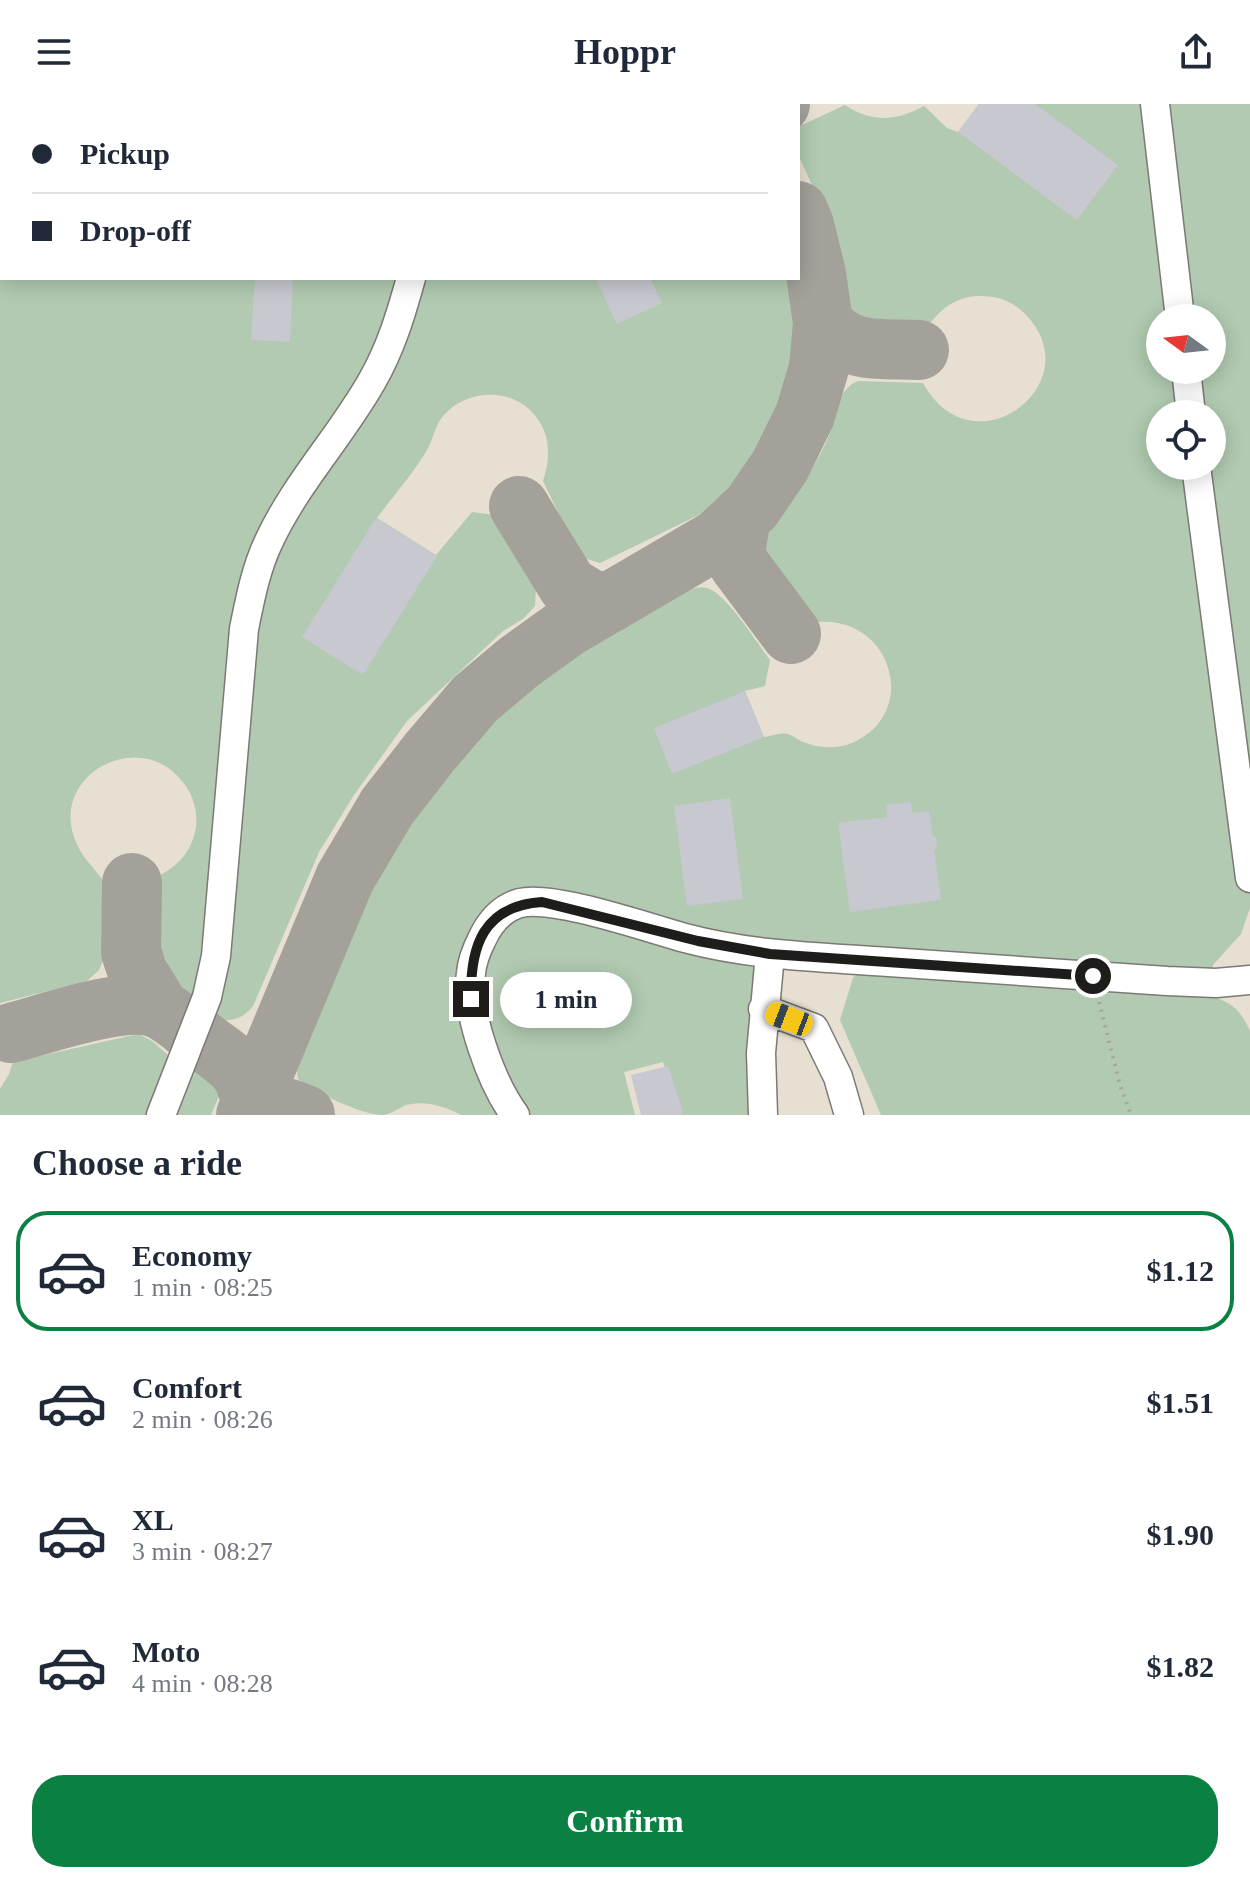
<!DOCTYPE html>
<html lang="en">
<head>
<meta charset="utf-8">
<style>
	:root { --surface:#fff; --page:#f6f6f7; --text:#1f2937; --muted:#747a83; --line:#e0e1e3; --accent:#0b8043 }
	body { margin:0; font-family:"Times New Roman",serif; background:var(--page); color:var(--text); height:100vh; display:flex; flex-direction:column; font-size:30px; white-space:nowrap }
	* { box-sizing:border-box; margin:0 }
	p { font-size:26px; color:var(--muted) }
	.icon { flex:none; width:44px; height:44px; fill:none; stroke:currentColor; stroke-width:2; stroke-linecap:round; stroke-linejoin:round }
	.map { position:relative; height:1011px; overflow:hidden }
	.panel { display:flex; flex-direction:column; background:var(--surface); flex:1 }
	.panel>* { flex:none }
	.hud { position:absolute; left:0px; top:0px; width:800px; height:176px; box-shadow:0 4px 20px #0003; display:grid; align-content:center; height:176px; padding:0 32px; background:var(--surface) }
	.needle { width:52px; rotate:285deg }
	.controls { position:absolute; left:1146px; top:200px; display:grid; gap:16px }
	.controls a { display:grid; place-items:center; width:80px; height:80px; border-radius:50%; background:var(--surface); box-shadow:0 4px 20px #0003; font-size:40px }
	.end { position:absolute; width:36px; height:36px; margin:-18px; border:10px solid #1f1d1a; background:#fff; box-shadow:0 0 0 4px #fff }
	.from { border-radius:50% }
	.bubble { position:absolute; height:56px; border-radius:28px; background:var(--surface); box-shadow:0 4px 20px #0003; font-size:26px; font-weight:700; line-height:56px; text-align:center }
	.car { position:absolute; width:24px; height:48px; margin:-24px -12px; border-radius:10px; box-shadow:0 0 6px 2px #0007; background:linear-gradient(#f5c518 24%,#345 0 40%,#f5c518 0 76%,#345 0 86%,#f5c518 0) }
	.hud b { display:flex; align-items:center; gap:28px; height:76px; font-size:30px }
	.hud b+b { border-top:2px solid var(--line) }
	.hud i { width:20px; height:20px; background:var(--text) }
	ul { padding:0; list-style:none }
	li { display:flex; align-items:center; gap:24px; height:120px; margin:0 16px 12px; padding:0 16px; border:4px solid transparent; border-radius:32px }
	li div { flex:1 }
	li b { display:block; font-size:30px }
	li em { font-style:normal; font-weight:700 }
	li.current { border-color:var(--accent) }
	li>.icon { width:72px; height:72px; stroke-width:1.5 }
	h2 { padding:0 32px; font-size:36px; line-height:96px }
	.primary-button { display:flex; gap:16px; margin-top:auto; padding:16px 32px }
	.primary-button a { flex:1; height:92px; border-radius:32px; background:var(--accent); color:#fff; font-size:32px; font-weight:700; line-height:92px; text-align:center }
	header { display:flex; justify-content:space-between; align-items:center; height:104px; padding:0 32px; background:var(--surface); font-size:36px; font-weight:700 }
	.map>svg:first-child { display:block }
</style>
</head>
<body>
<header><svg class="icon" aria-label="menu" viewBox="0 0 24 24"><path d="M4 6h16M4 12h16M4 18h16"/></svg>Hoppr<svg class="icon" aria-label="share" viewBox="0 0 24 24"><path d="M12 15V3M7 8l5-5 5 5M5 13v7h14v-7"/></svg></header>
<div class="map">
<svg width="1250" height="1011" viewBox="0 0 1250 1011">
	<rect width="100%" height="100%" fill="#f0ece4"/>
	<!-- built -->
	<path fill="#e7dfd1" fill-rule="evenodd" d="M0,0H1250V1011H0ZM2,2H798V174H2ZM1160,214H1212V266H1160ZM1160,310H1212V362H1160Z"/>
	<!-- green -->
	<path fill="#b1cab1" fill-rule="evenodd" d="M0,0H513L2,2V174H787L795,214L792,256L781,297L764,339L742,376L705,408L600,459L584,454L573,439L543,377C551,353 551,328 532,308C508,283 466,286 444,311C435,321 434,333 428,344C414,369 393,392 377,414L436,451L472,408L495,411L536,485L535,502L523,515L503,527L407,617L354,691L319,748L253,902C242,916 232,917 214,916L177,881L154,830L150,776C174,766 192,750 196,723C198,707 193,690 182,677C140,624 52,669 74,733C80,752 94,763 105,779L101,830L105,852L99,866L87,877L0,899Z
		M979,0H1250V804L1241,830L1213,861L1212,892C1234,901 1239,904 1250,927V1011H881L840,916L853,874L868,858L770,850L761,992L748,1011H677L663,958L624,968L635,1011H461C444,1002 426,996 406,1001C399,1004 391,1010 383,1011C361,1011 315,988 298,975C293,946 316,910 327,884C350,830 374,774 404,725C412,711 423,698 433,686C491,610 568,541 656,502C670,496 692,480 707,484C726,489 757,539 770,556L765,582L745,587L764,633C771,632 782,628 788,630C790,630 797,635 799,636C815,644 836,646 852,639C921,609 892,512 818,518L767,455L763,444L764,435C785,400 815,368 830,329C837,311 837,285 858,277L923,279C973,370 1092,279 1026,211C1014,198 999,192 981,192C955,191 935,209 923,230L863,218L854,212L848,203L840,159L827,115L798,50V23L845,1C872,19 897,17 924,2L947,24L958,28ZM1160,214H1212V266H1160ZM1160,310H1212V362H1160Z
		M138,930L152,937L169,952L222,985L211,1011H0V985L9,970L13,958Z"/>
	<g fill="none" stroke-linecap="round" stroke-linejoin="round">
		<!-- taxiway -->
		<path stroke="#a4a19b" stroke-width="60" d="M637,2L641,0
			M777,2L780,0
			M823,219C850,251 880,244 919,246
			M519,402L568,482L591,496L611,498
			M741,413L735,448L738,459L791,530
			M132,779L131,848L138,869L160,905
			M11,929C47,920 129,889 161,906C177,914 191,928 206,939C233,959 245,964 251,1000
			M246,1011L345,774L387,703L429,649L475,595L519,558L569,522L718,435L752,403L780,362L805,311L819,264L823,219L816,170L804,121L798,107
			M251,1011C270,997 285,1002 305,1011"/>
	</g>
	<!-- building -->
	<path fill="#c8c8d0" d="M979,0H1035L1118,61L1077,116L958,28Z
		M255,174H293L290,238L251,236Z
		M595,174H650L662,199L617,220Z
		M376,414L437,452L363,571L302,533Z
		M745,587L764,633L672,670L654,624Z
		M730,694L743,795L687,802L674,702Z
		M911,698L912,709L929,707L933,733H936L937,745H934L941,796L850,808L838,719L887,713L886,701Z
		M668,962L683,1008L681,1011H641L631,971Z"/>
	<g fill="none" stroke-linecap="round" stroke-linejoin="round">
		<!-- minor casing -->
		<g stroke="#7d7973" stroke-width="31">
			<path id="minor" d="M395,0L396,2
				M1155,0L1180,214
				M1186,266L1191,310
				M1196,362L1250,774
				M763,905L814,924L838,973L849,1011
				M161,1011L207,893L216,852L244,525C250,495 256,464 269,437C296,379 341,332 372,277C391,244 401,210 411,174
				M515,1011C492,980 465,908 471,869C472,857 477,845 482,835C490,818 502,804 520,799C554,791 648,824 685,834C752,852 820,853 889,858C981,865 1074,871 1167,877L1216,879L1250,876
				M763,1011L761,949L770,850"/>
		</g>
		<!-- path -->
		<path stroke="#a8a59f" stroke-width="4" stroke-dasharray="2 6" stroke-linecap="butt" d="M1099,898L1120,981L1131,1011"/>
		<!-- minor -->
		<use href="#minor" stroke="#fff" stroke-width="28"/>
	</g>
	<g fill="none" stroke-linecap="round" stroke-linejoin="round">
		<!-- route -->
		<path stroke="#1f1d1a" stroke-width="10" d="M471,895C470,842 483,802 542,798L698,837L770,850L1093,872"/>
	</g>
</svg>
<div class="controls">
<a><svg class="needle" viewBox="-14 -14 28 28"><path d="M0-13l5 13h-10z" fill="#e53935"/><path d="M0 13l5-13h-10z" fill="#747a83"/></svg></a>
<a><svg class="icon" aria-label="locate" viewBox="0 0 24 24"><circle cx="12" cy="12" r="6"/><path d="M12 2v4M12 18v4M2 12h4M18 12h4"/></svg></a>
</div>
<i class="end from" style="left:1093px;top:872px"></i>
<i class="end" style="left:471px;top:895px"></i>
<div class="bubble" style="left:500px;top:868px;width:132px">1 min</div>
<i class="car" style="left:789px;top:915px;rotate:291deg"></i>
<div class="hud">
<b><i class="from"></i>Pickup</b>
<b><i></i>Drop-off</b>
</div>
</div>
<section class="panel">
<h2>Choose a ride</h2>
<ul>
<li class="current"><svg class="icon" aria-label="car" viewBox="0 0 24 24"><path d="M5 17H2v-5l4-1 3-4h7l3 4 3 1v5h-3M9 17h6M6 11h13"/><circle cx="7" cy="17" r="2"/><circle cx="17" cy="17" r="2"/></svg><div><b>Economy</b><p>1 min · 08:25</p></div><em>$1.12</em></li>
<li><svg class="icon" aria-label="car" viewBox="0 0 24 24"><path d="M5 17H2v-5l4-1 3-4h7l3 4 3 1v5h-3M9 17h6M6 11h13"/><circle cx="7" cy="17" r="2"/><circle cx="17" cy="17" r="2"/></svg><div><b>Comfort</b><p>2 min · 08:26</p></div><em>$1.51</em></li>
<li><svg class="icon" aria-label="car" viewBox="0 0 24 24"><path d="M5 17H2v-5l4-1 3-4h7l3 4 3 1v5h-3M9 17h6M6 11h13"/><circle cx="7" cy="17" r="2"/><circle cx="17" cy="17" r="2"/></svg><div><b>XL</b><p>3 min · 08:27</p></div><em>$1.90</em></li>
<li><svg class="icon" aria-label="car" viewBox="0 0 24 24"><path d="M5 17H2v-5l4-1 3-4h7l3 4 3 1v5h-3M9 17h6M6 11h13"/><circle cx="7" cy="17" r="2"/><circle cx="17" cy="17" r="2"/></svg><div><b>Moto</b><p>4 min · 08:28</p></div><em>$1.82</em></li>
</ul>
<div class="primary-button"><a>Confirm</a></div>
</section>
</body>
</html>
